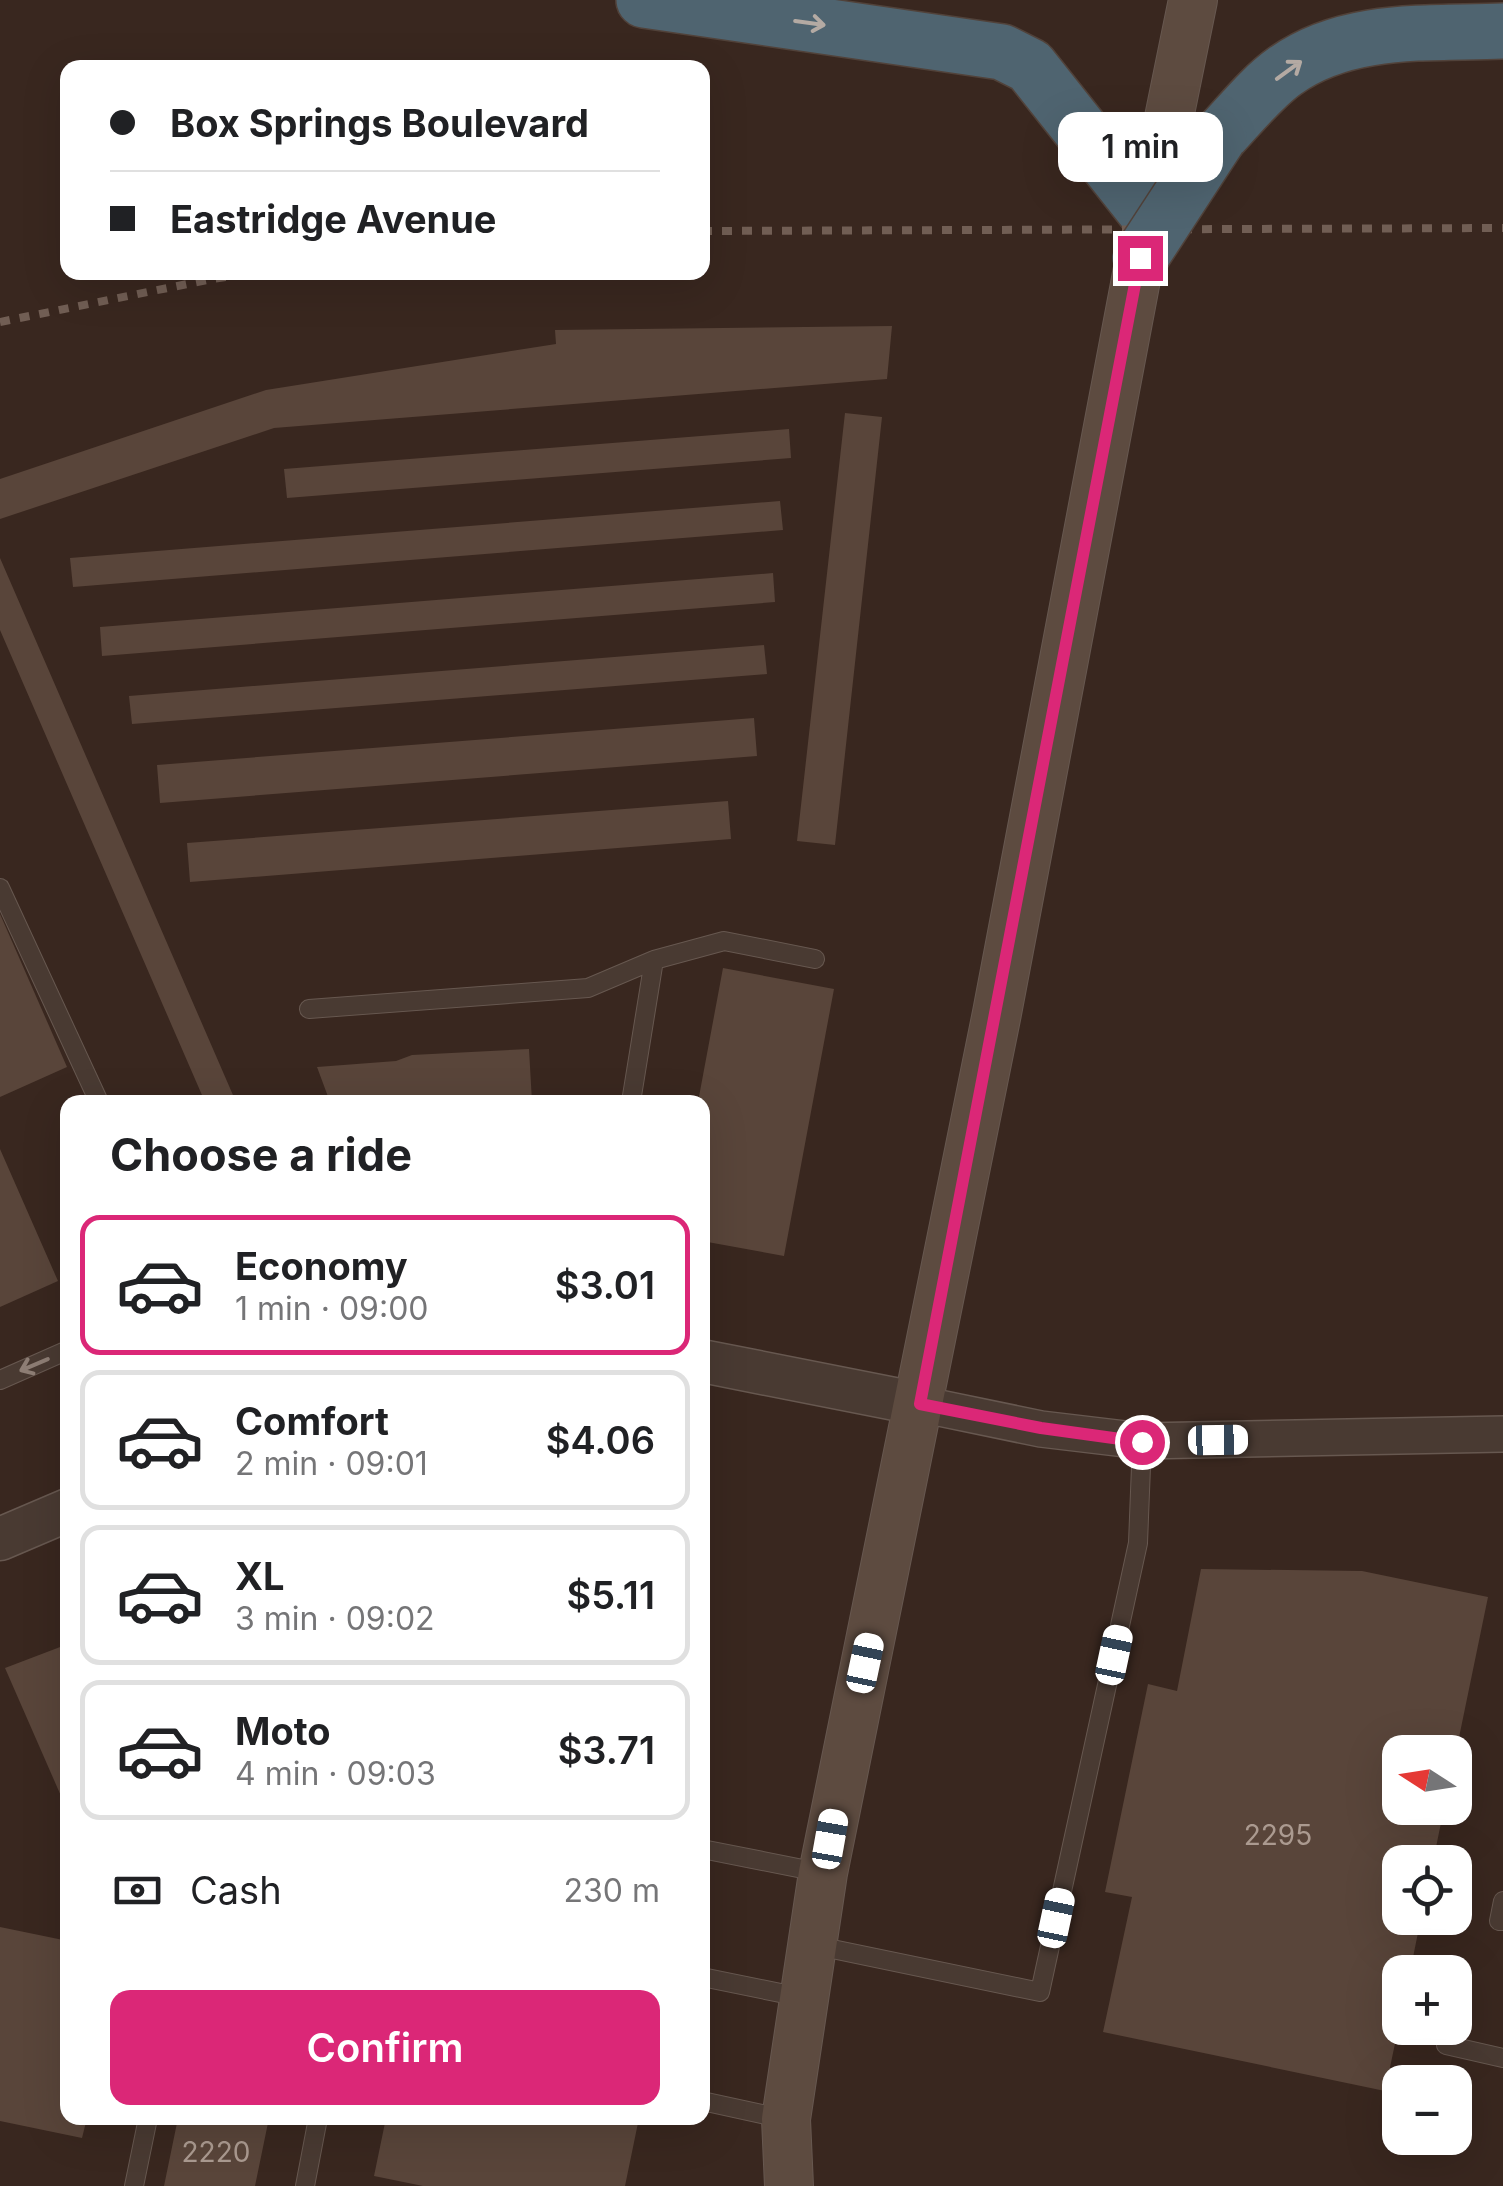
<!DOCTYPE html>
<html lang="en">
<head>
<meta charset="utf-8">
<style>
	:root { --surface:#fff; --page:#f2f2f2; --text:#202124; --muted:#757577; --line:#e0e0e0; --accent:#db2777 }
	body { margin:0; font-family:Inter,sans-serif; background:var(--page); color:var(--text); height:100vh; display:flex; flex-direction:column; font-size:38px; white-space:nowrap }
	* { box-sizing:border-box; margin:0 }
	p { font-size:32px; color:var(--muted) }
	.icon { flex:none; width:55px; height:55px; fill:none; stroke:currentColor; stroke-width:2; stroke-linecap:round; stroke-linejoin:round }
	.map { position:relative; flex:1; overflow:hidden }
	.drawer { position:absolute; left:60px; top:1095px; width:650px; height:1030px; display:flex; flex-direction:column; background:var(--surface); border-radius:20px; box-shadow:0 10px 40px #0002 }
	.drawer>* { flex:none }
	.guide { position:absolute; left:60px; top:60px; width:650px; height:220px; border-radius:20px; box-shadow:0 10px 40px #0002; display:grid; align-content:center; height:220px; padding:0 50px; background:var(--surface) }
	.needle { width:65px; rotate:282deg }
	.fabs { position:absolute; left:1382px; top:1735px; display:grid; gap:20px }
	.fabs a { display:grid; place-items:center; width:90px; height:90px; border-radius:20px; background:var(--surface); box-shadow:0 10px 40px #0002; font-size:50px }
	.end { position:absolute; width:45px; height:45px; margin:-22px; border:12px solid #db2777; background:#fff; box-shadow:0 0 0 5px #fff }
	.from { border-radius:50% }
	.bubble { position:absolute; height:70px; border-radius:20px; background:var(--surface); box-shadow:0 10px 40px #0002; font-size:32px; font-weight:600; line-height:70px; text-align:center }
	.car { position:absolute; width:30px; height:60px; margin:-30px -15px; border-radius:12px; box-shadow:0 0 8px 2px #0007; background:linear-gradient(#fff 24%,#345 0 40%,#fff 0 76%,#345 0 86%,#fff 0) }
	.guide b { display:flex; align-items:center; gap:35px; height:95px; font-size:38px }
	.guide b+b { border-top:2px solid var(--line) }
	.guide i { width:25px; height:25px; background:var(--text) }
	ul { padding:0; list-style:none }
	li { display:flex; align-items:center; gap:30px; height:140px; margin:0 20px 15px; padding:0 30px; border:5px solid var(--line); border-radius:20px }
	li div { flex:1 }
	li b { display:block; font-size:38px }
	li em { font-style:normal; font-weight:600 }
	li.active { border-color:var(--accent) }
	li>.icon { width:90px; height:90px; stroke-width:1.5 }
	h2 { padding:0 50px; font-size:45px; line-height:120px }
	.pay { display:flex; align-items:center; gap:25px; height:110px; padding:0 50px; font-size:38px }
	.pay p { margin-inline-start:auto }
	.primary-button { display:flex; gap:20px; margin-top:auto; padding:20px 50px }
	.primary-button a { flex:1; height:115px; border-radius:20px; background:var(--accent); color:#fff; font-size:40px; font-weight:600; line-height:115px; text-align:center }
	.map>svg:first-child { display:block }
</style>
</head>
<body>
<div class="map">
<svg width="1503" height="2186" viewBox="0 0 1503 2186">
	<rect width="100%" height="100%" fill="#39271f"/>
	<!-- building -->
	<path fill="#59453a" d="M892,326L887,379L274,428L0,519V479L266,390L556,344L555,330Z
		M845,413L882,417L835,845L797,841Z
		M789,429L791,458L287,498L284,469Z
		M780,501L783,530L73,587L70,558Z
		M0,558L236,1102H205L0,630Z
		M773,573L775,602L102,656L100,627Z
		M764,645L767,674L132,724L129,696Z
		M754,718L757,756L160,803L157,765Z
		M728,801L731,839L190,882L187,843Z
		M0,914L67,1067L0,1097Z
		M723,968L834,989L784,1256L702,1241V1102H698Z
		M529,1049L532,1102H330L317,1067L396,1061L412,1055Z
		M0,1149L58,1281L0,1307Z
		M1201,1569L1362,1571L1488,1597L1456,1752H1400V1808H1444L1433,1862H1400V1918H1421L1410,1972H1400V2020L1385,2091L1103,2032L1132,1897L1105,1892L1148,1684L1177,1691Z
		M68,1644V1812L5,1668Z
		M0,1927L68,1941V2118H87L82,2138L0,2121Z
		M178,2118H269L255,2186H164Z
		M386,2118H639L625,2186H423L374,2176Z"/>
	<g fill="none" stroke-linecap="round" stroke-linejoin="round">
		<!-- service casing -->
		<g stroke="#675850" stroke-width="20">
			<path id="service" d="M0,888L99,1102
				M654,960L724,941L815,959
				M309,1009L588,988L654,960L631,1102
				M0,1380L68,1350
				M702,1849L823,1873
				M1503,1901L1499,1921H1503
				M813,1945L1040,1992L1138,1543L1142,1441
				M702,1977L805,1998
				M1446,2045L1503,2058
				M702,2101L785,2119
				M134,2186L148,2118
				M305,2186L318,2118"/>
		</g>
		<!-- minor casing -->
		<g stroke="#675850" stroke-width="38">
			<path id="minor" d="M920,1404L1041,1429L1142,1441L1503,1434"/>
		</g>
		<!-- tertiary casing -->
		<g stroke="#675850" stroke-width="45">
			<path id="tertiary" d="M702,1361L920,1404
				M0,1539L68,1510"/>
		</g>
		<!-- secondary casing -->
		<g stroke="#675850" stroke-width="50">
			<path id="secondary" d="M1149,216L1193,0
				M789,2186L786,2119L823,1873L997,1013L1140,258"/>
		</g>
		<!-- motorway casing -->
		<g stroke="#51423a" stroke-width="58">
			<path id="motorway" d="M644,0L1002,52L1030,66L1149,216
				M1219,137C1240,115 1261,88 1285,71C1348,26 1429,34 1503,31"/>
		</g>
		<!-- service -->
		<use href="#service" stroke="#493a32" stroke-width="18"/>
		<!-- minor -->
		<use href="#minor" stroke="#493a32" stroke-width="35"/>
		<!-- tertiary -->
		<use href="#tertiary" stroke="#493a32" stroke-width="42"/>
		<!-- secondary -->
		<use href="#secondary" stroke="#5d4b40" stroke-width="48"/>
		<!-- motorway -->
		<use href="#motorway" stroke="#4f6470" stroke-width="55"/>
		<!-- rail -->
		<path stroke="#715e54" stroke-width="8" stroke-dasharray="10 10" stroke-linecap="butt" d="M702,231L1503,228
			M0,322L212,279L262,272"/>
		<!-- motorway-bridge casing -->
		<g stroke="#51423a" stroke-width="58" stroke-linecap="butt">
			<path id="motorway-bridge" d="M1140,258L1219,137"/>
		</g>
		<!-- motorway-bridge -->
		<use href="#motorway-bridge" stroke="#4f6470" stroke-width="55"/>
	</g>
	<!-- one-way arrows -->
	<defs><path id="oneway-shaft" d="M-6 0H5M1.5-3L5.5 0L1.5 3" fill="none" stroke-width="1.6" stroke-linecap="round" stroke-linejoin="round" transform="scale(2.5)"/></defs>
	<g stroke="#b4aaa3">
		<use href="#oneway-shaft" transform="translate(810 23) rotate(8)"/>
		<use href="#oneway-shaft" transform="translate(1289 70) rotate(-36)"/>
	</g>
	<use stroke="#8e7e75" href="#oneway-shaft" transform="translate(34 1365) rotate(157)"/>
	<g fill="none" stroke-linecap="round" stroke-linejoin="round">
		<!-- route -->
		<path stroke="#db2777" stroke-width="12" d="M1140,258L920,1404L1041,1428L1142,1442"/>
	</g>
	<g text-anchor="middle" stroke-width="10" stroke-linejoin="round" paint-order="stroke">
		<!-- number labels -->
		<g font-size="28" fill="#ab9a90">
			<text x="1278" y="1845">2295</text>
			<text x="216" y="2162">2220</text>
		</g>
	</g>
</svg>
<div class="fabs">
<a><svg class="needle" viewBox="-14 -14 28 28"><path d="M0-13l5 13h-10z" fill="#e53935"/><path d="M0 13l5-13h-10z" fill="#757577"/></svg></a>
<a><svg class="icon" aria-label="locate" viewBox="0 0 24 24"><circle cx="12" cy="12" r="6"/><path d="M12 2v4M12 18v4M2 12h4M18 12h4"/></svg></a>
<a>+</a>
<a>−</a>
</div>
<i class="end from" style="left:1142px;top:1442px"></i>
<i class="end" style="left:1140px;top:258px"></i>
<div class="bubble" style="left:1058px;top:112px;width:165px">1 min</div>
<i class="car" style="left:1218px;top:1440px;rotate:89deg"></i>
<i class="car" style="left:1114px;top:1655px;rotate:12deg"></i>
<i class="car" style="left:865px;top:1663px;rotate:12deg"></i>
<i class="car" style="left:830px;top:1839px;rotate:10deg"></i>
<i class="car" style="left:1056px;top:1918px;rotate:12deg"></i>
<div class="guide">
<b><i class="from"></i>Box Springs Boulevard</b>
<b><i></i>Eastridge Avenue</b>
</div>
<section class="drawer">
<h2>Choose a ride</h2>
<ul>
<li class="active"><svg class="icon" aria-label="car" viewBox="0 0 24 24"><path d="M5 17H2v-5l4-1 3-4h7l3 4 3 1v5h-3M9 17h6M6 11h13"/><circle cx="7" cy="17" r="2"/><circle cx="17" cy="17" r="2"/></svg><div><b>Economy</b><p>1 min · 09:00</p></div><em>$3.01</em></li>
<li><svg class="icon" aria-label="car" viewBox="0 0 24 24"><path d="M5 17H2v-5l4-1 3-4h7l3 4 3 1v5h-3M9 17h6M6 11h13"/><circle cx="7" cy="17" r="2"/><circle cx="17" cy="17" r="2"/></svg><div><b>Comfort</b><p>2 min · 09:01</p></div><em>$4.06</em></li>
<li><svg class="icon" aria-label="car" viewBox="0 0 24 24"><path d="M5 17H2v-5l4-1 3-4h7l3 4 3 1v5h-3M9 17h6M6 11h13"/><circle cx="7" cy="17" r="2"/><circle cx="17" cy="17" r="2"/></svg><div><b>XL</b><p>3 min · 09:02</p></div><em>$5.11</em></li>
<li><svg class="icon" aria-label="car" viewBox="0 0 24 24"><path d="M5 17H2v-5l4-1 3-4h7l3 4 3 1v5h-3M9 17h6M6 11h13"/><circle cx="7" cy="17" r="2"/><circle cx="17" cy="17" r="2"/></svg><div><b>Moto</b><p>4 min · 09:03</p></div><em>$3.71</em></li>
</ul>
<div class="pay"><svg class="icon" aria-label="cash" viewBox="0 0 24 24"><path d="M3 7h18v10H3z"/><circle cx="12" cy="12" r="2"/></svg>Cash<p>230 m</p></div>
<div class="primary-button"><a>Confirm</a></div>
</section>
</div>
</body>
</html>
